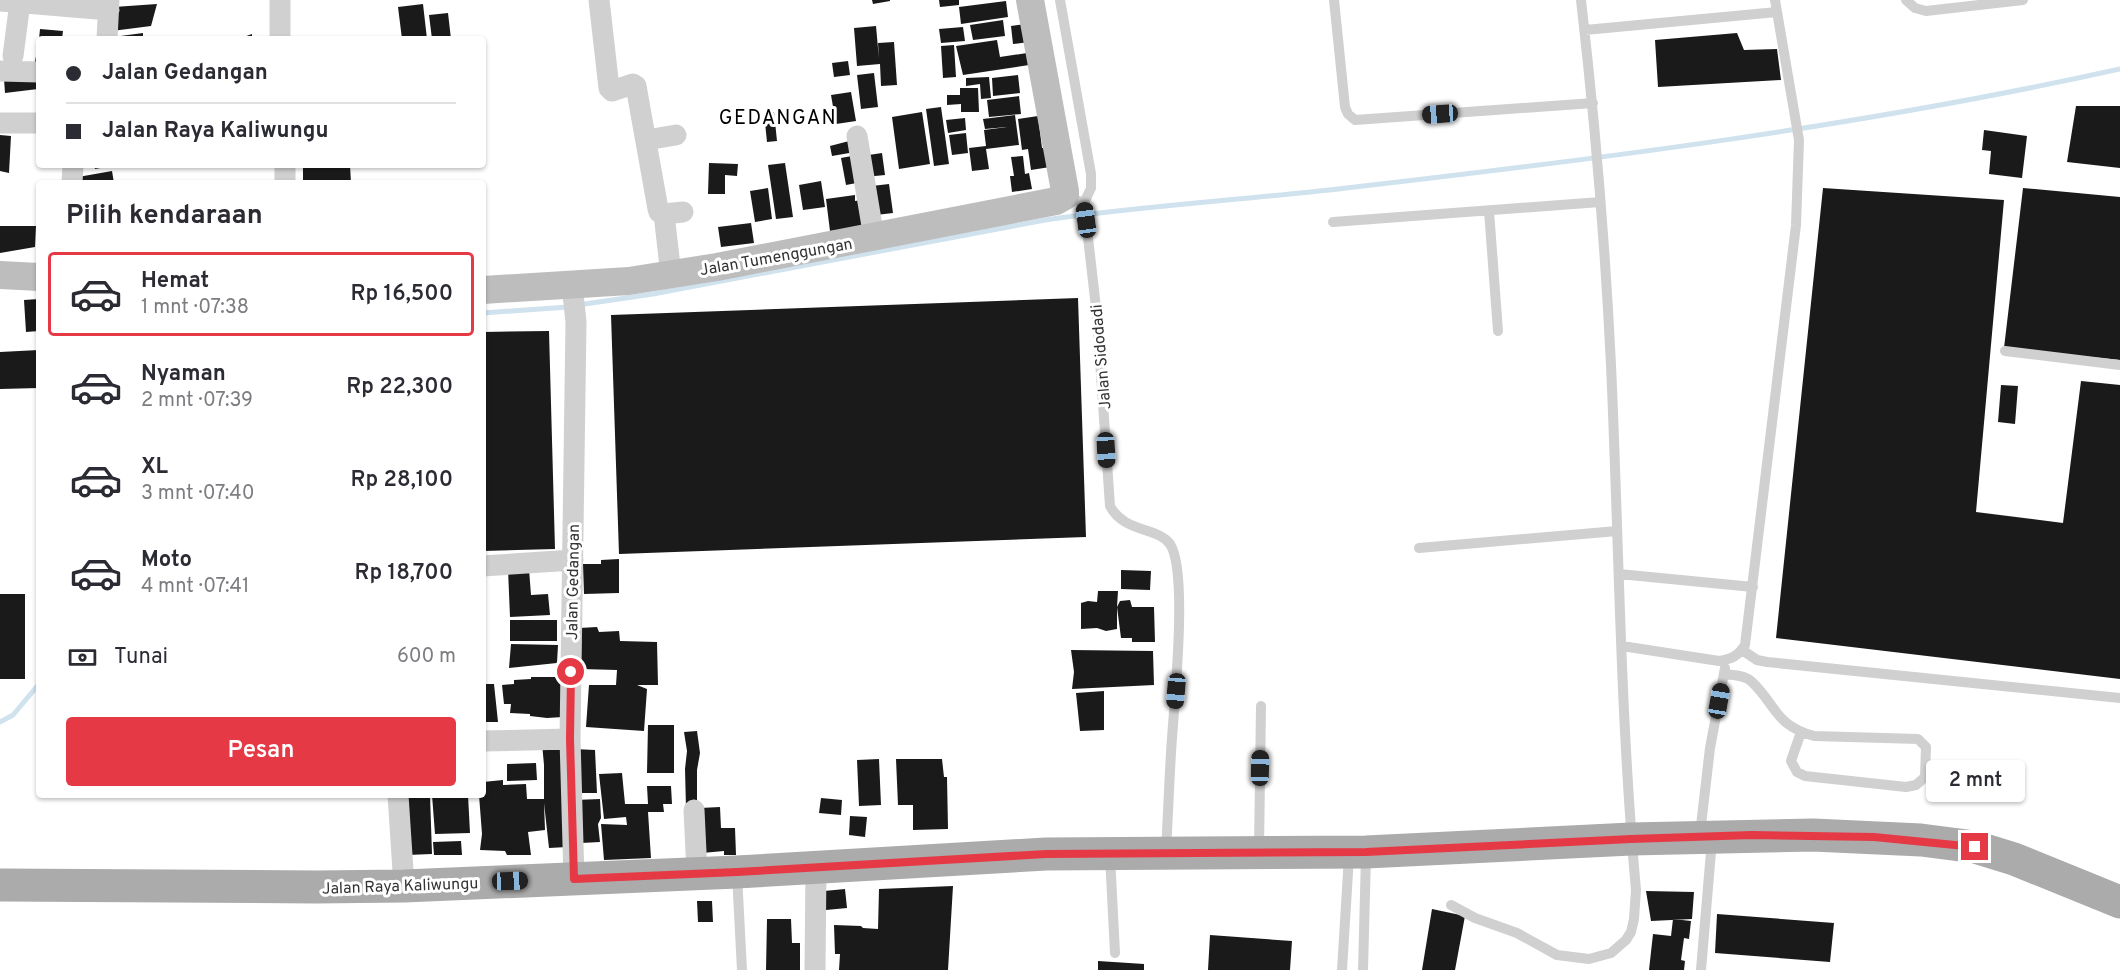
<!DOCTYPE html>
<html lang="id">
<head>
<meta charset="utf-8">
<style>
	:root { --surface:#fff; --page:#f7f7f7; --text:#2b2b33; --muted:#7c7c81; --line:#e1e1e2; --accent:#e63946 }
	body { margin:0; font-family:Overpass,sans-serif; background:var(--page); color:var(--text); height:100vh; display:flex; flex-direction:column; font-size:22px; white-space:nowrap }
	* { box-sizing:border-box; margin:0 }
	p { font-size:20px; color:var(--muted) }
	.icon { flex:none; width:33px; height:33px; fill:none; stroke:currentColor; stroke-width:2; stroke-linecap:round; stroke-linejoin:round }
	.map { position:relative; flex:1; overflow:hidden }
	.details { position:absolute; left:36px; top:180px; width:450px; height:618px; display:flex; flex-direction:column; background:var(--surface); border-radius:6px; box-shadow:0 2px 4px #0004 }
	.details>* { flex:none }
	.guide { position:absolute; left:36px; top:36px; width:450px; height:132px; border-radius:6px; box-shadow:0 2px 4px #0004; display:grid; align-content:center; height:132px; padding:0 30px; background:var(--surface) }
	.end { position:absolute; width:27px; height:27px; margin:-14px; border:8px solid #e63946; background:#fff; box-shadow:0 0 0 3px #fff }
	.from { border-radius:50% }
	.bubble { position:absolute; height:42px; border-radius:6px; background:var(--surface); box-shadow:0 2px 4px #0004; font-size:20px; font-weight:600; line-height:42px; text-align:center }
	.car { position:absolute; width:18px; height:36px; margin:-18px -9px; border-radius:8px; box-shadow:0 0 4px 2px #0007; background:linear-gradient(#222 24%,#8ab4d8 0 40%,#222 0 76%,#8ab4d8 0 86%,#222 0) }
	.guide b { display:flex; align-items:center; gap:21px; height:57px; font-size:22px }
	.guide b+b { border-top:2px solid var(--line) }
	.guide i { width:15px; height:15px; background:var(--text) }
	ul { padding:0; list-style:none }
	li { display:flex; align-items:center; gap:18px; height:84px; margin:0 12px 9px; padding:0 18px; border:3px solid transparent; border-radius:6px }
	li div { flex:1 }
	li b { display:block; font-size:22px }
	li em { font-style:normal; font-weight:600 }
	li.active { border-color:var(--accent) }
	li>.icon { width:54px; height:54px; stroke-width:1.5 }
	h2 { padding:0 30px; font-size:27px; line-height:72px }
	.pay { display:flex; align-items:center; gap:15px; height:66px; padding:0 30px; font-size:22px }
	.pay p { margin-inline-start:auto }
	.cta { display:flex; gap:12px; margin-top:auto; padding:12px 30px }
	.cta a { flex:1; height:69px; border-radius:6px; background:var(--accent); color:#fff; font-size:24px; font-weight:600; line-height:69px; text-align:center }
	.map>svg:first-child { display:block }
</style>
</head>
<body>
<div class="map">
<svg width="2120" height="970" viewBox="0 0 2120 970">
	<rect width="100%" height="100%" fill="#fff"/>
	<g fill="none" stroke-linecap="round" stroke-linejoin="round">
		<!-- stream -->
		<path stroke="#cfe2ee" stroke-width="5" d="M578,305L653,294L1045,220C1143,206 1241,200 1338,189C1600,159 1863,126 2120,69
			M483,313L568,307
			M0,722L13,715L39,684"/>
	</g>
	<!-- building -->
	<path fill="#1a1a1a" d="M872,0H890V1L873,4Z
		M939,0H959V5L940,7Z
		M1006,1L1008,17L961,24L959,7Z
		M157,4L151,26L112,31L114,7Z
		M423,4L427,39H402L398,7Z
		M448,13L451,39H432L429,15Z
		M1003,20L1005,36L973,40L970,25Z
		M1026,24L1029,42L1013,44L1011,26Z
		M876,26L879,59L878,43L894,42L897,85L881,86L880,64L857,66L854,28Z
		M963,27L965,41L941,43L939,29Z
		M40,29L63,31L62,39H39Z
		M143,33V39H113V37Z
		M1737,33L1744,50L1777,49L1781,80L1658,87L1655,40Z
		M252,34V39H238Z
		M997,40L1000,57L1027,53L1029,65L963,75L956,46Z
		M38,45H39V62H35Z
		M954,45L956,77L943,78L941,46Z
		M848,61L850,75L834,77L832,63Z
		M874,73L878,107L861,109L857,75Z
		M39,75L38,89L5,93L4,79Z
		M1018,75L1020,93L993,96L992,78Z
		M989,77L991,98L981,99L980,84L966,86V78Z
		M960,88H978L979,112H961V104L947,105V95H960Z
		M851,92L856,121L836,124L831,95Z
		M1019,96L1021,114L989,117L987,100Z
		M2076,106H2120V168L2067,162Z
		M941,107L949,164L934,166L926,109Z
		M774,112L777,141L767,142L764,113Z
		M922,112L930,164L899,169L892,117Z
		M1015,115L1019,145L986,149L989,169L972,171L969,148L986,146L984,130L1007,127L985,129L983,119Z
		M1038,116L1042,148L1047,147L1050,167L1031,170L1028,149L1022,150L1018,119Z
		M965,118L966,130L948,133L946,120Z
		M1984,130L2027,136L2022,178L1989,174L1991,151L1982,150Z
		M966,133L968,153L952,155L949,135Z
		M0,135L11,136L9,173L0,171Z
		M853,140L855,152L832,156L830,146Z
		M882,153L885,175L865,177L862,156Z
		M857,155L862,182L846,185L841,158Z
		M1023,156L1025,174L1029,173L1032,189L1012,192L1010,176H1014L1011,157Z
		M709,163L738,164L737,176L725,175V194H708Z
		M785,163L793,217L776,219L768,165Z
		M94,165H111V166L95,169Z
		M303,165H350L351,183H303Z
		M112,171L114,183H79L78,177Z
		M821,181L825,207L803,210L799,185Z
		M889,184L893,213L876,215L872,186Z
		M768,188L772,219L755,222L750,191Z
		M1823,188L2004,200L1976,512L2063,523L2081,381L2120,385V679L1776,638Z
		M2023,188L2120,197V360L2004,348Z
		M855,195V201L866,199L870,226L830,231L826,199Z
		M751,223L754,243L721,247L718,227Z
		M0,226H36L35,247L0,253Z
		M1078,298L1086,537L619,554L611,315Z
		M39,299V331L26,332L24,300Z
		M549,331L555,549L483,551V332Z
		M39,350V388L0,389V352Z
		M2001,385L2018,386L2015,424L1998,422Z
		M619,559V593L584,594L583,564H601V560Z
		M508,569H529L531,595L548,594L550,615L510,617Z
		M1121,570L1151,571L1150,590L1121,589Z
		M1098,591H1118L1117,607L1120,601L1130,600L1132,607H1154L1155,642H1132V638H1121L1117,607V629L1106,631L1097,628L1081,629V603L1088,601L1097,602Z
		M0,594H25V679H0Z
		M510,620H557V641H510Z
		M597,627L599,632L619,631L620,641L657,642L658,685H637L647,689L644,731L586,727L589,685H616L617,670L581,669L579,628Z
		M511,644L558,645L557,663L509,668Z
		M1071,650L1153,651L1154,685L1072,689L1074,672Z
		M531,677H562L563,717L547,718L530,716V714L510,713L511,704H504L502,685L514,684V680L531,679Z
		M483,684H494L498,722H483Z
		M1104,691V730L1080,731L1076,693Z
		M648,725H674V773H647Z
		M697,731L700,753L697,770V808H686L685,769L687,751L684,732Z
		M542,743H563L567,847L549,848L544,803L545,830L528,832L531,855H507L505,851L480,850L482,834L479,795H483V782L503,780V785L526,784L527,799H544V765Z
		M574,749L595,750L597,793H576Z
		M879,759L881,805L859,806L857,760Z
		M896,759H942L944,777H947L948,829L913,830V805H898Z
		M536,763L537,780L507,781V764Z
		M622,773L625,804H648L647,786H671L672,804H663L664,812H648L651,858L604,860L601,824L627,825L626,817L604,819L599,774Z
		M405,795H430L432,854L407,855Z
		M432,795H468L470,833L435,834Z
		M821,798L842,800L841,815L819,813Z
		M600,799L601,818L598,824L600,842L581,843L575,800Z
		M720,807L721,828H735L736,855H724V851L702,853L700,808Z
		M850,816L867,817L865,837L849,835Z
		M461,841L462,855H434L433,842Z
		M953,886L948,970H839L840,954H835L834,925L861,926L863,928L878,929L879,889Z
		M845,889L847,908L826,910L824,891Z
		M1646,891L1694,892L1692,919L1651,921Z
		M697,901H712L713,922H698Z
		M1432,909L1465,916L1455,970H1422Z
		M1717,914L1834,923L1830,962L1715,953Z
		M767,919H791L792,943H800V970H766Z
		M1673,919L1691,921L1689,939L1684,938L1681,960L1685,961L1684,970H1649L1653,934L1671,936Z
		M1210,935L1292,941L1290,970H1208Z
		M1098,961L1144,964V970H1098Z"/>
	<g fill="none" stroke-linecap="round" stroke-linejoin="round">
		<!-- lane -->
		<path stroke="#d0d0d0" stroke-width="10" d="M1060,0L1091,174V188L1084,203
			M1334,0L1345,107L1348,114L1355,120L1593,103
			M1906,0L1915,8L1926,11L2023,0
			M1585,30L1777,12
			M1065,196L1084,203L1097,316L1110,506C1124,533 1158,527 1170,544C1189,573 1173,713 1171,753C1169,785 1168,817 1166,849
			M1489,211L1498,331
			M1333,222L1600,202
			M2005,351L2120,365
			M1419,548L1617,531
			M1619,574L1753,587
			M1622,646L1719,661C1732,659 1738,656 1745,645L1796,225L1799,140L1775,0
			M1742,650L1757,660L1767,662L2120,698
			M1724,674C1733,675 1744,675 1751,681C1776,704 1774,725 1814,736L1918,739L1926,747L1925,777L1916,785L1906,787L1805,776L1797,772L1791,761L1801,732
			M1700,834L1710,748L1725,668
			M1259,849L1261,706
			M1110,856L1115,953
			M737,875L742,970
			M1451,905L1475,918L1517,933L1557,955L1589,959L1611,953L1626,940L1631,932L1634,919L1636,890C1620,715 1619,540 1611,365C1605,243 1595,121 1581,0
			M1342,970L1349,856
			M1363,970L1366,856
			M1701,970L1712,840"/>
		<!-- street -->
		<path stroke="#d0d0d0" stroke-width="21" d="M599,0L609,88L612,91L633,84L636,86L658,209L659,212L664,214L671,275
			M0,1L109,10
			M107,39L109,0
			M280,39V0
			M13,56L20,2
			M0,71L39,72
			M0,123H39
			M857,136L874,238
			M646,140L676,135
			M285,165V183
			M72,183L73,165
			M664,214L683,212
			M572,285L576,322L570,739L574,879
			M483,566L573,560
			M483,741L570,739
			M398,795L404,886
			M694,810L697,873
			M815,970L816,867"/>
		<!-- secondary -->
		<path stroke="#bdbdbd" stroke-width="28" d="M0,275L39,277
			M483,290L629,281L717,267L1056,201L1065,196V191L1030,0"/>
		<!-- primary -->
		<path stroke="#ababab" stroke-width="33" d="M0,885L316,887L404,886L737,872L1046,854L1366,852L1631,839L1813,835L1921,840L1975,847L2014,859L2120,902"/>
	</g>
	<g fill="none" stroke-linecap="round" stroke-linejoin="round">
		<!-- route -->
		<path stroke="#e63946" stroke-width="8" d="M571,672L570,739L574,879L737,872L1046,854L1366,852L1631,839L1752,835L1874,837L1975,847"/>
	</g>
	<g text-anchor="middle" stroke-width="6" stroke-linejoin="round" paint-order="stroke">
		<!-- street labels -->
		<g font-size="16" fill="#333" stroke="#fff">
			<text transform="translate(776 256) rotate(-10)" y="6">Jalan Tumenggungan</text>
			<text transform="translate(1100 357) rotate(-95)" y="6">Jalan Sidodadi</text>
			<text transform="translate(572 582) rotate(-89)" y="6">Jalan Gedangan</text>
			<text transform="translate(400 885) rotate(-2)" y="6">Jalan Raya Kaliwungu</text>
		</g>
		<!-- quarter labels -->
		<g font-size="20" letter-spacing="1.5" fill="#000" stroke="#fff">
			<text x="778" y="124">GEDANGAN</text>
		</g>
	</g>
</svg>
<i class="end from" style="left:571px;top:672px"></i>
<i class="end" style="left:1975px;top:847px"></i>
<div class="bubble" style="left:1926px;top:760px;width:99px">2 mnt</div>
<i class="car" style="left:1440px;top:114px;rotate:266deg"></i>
<i class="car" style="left:1086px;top:220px;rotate:352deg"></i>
<i class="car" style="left:1106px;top:450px;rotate:177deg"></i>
<i class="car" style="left:1176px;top:691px;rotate:185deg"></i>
<i class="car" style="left:1719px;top:701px;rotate:10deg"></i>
<i class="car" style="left:1260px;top:768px;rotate:1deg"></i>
<i class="car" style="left:510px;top:881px;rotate:88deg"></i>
<div class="guide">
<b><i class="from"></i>Jalan Gedangan</b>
<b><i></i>Jalan Raya Kaliwungu</b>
</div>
<section class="details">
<h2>Pilih kendaraan</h2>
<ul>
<li class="active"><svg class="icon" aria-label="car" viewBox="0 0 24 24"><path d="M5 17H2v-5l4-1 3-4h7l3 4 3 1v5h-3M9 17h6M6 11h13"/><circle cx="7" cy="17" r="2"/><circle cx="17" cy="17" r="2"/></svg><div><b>Hemat</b><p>1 mnt · 07:38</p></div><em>Rp 16,500</em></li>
<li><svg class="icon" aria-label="car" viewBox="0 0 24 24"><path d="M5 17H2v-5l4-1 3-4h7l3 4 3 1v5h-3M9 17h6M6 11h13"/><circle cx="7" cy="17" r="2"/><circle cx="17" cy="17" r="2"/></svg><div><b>Nyaman</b><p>2 mnt · 07:39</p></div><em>Rp 22,300</em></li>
<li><svg class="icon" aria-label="car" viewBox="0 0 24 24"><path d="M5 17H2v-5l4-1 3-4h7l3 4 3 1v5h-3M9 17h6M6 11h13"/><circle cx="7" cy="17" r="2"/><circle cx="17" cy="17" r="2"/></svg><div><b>XL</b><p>3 mnt · 07:40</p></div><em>Rp 28,100</em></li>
<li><svg class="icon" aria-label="car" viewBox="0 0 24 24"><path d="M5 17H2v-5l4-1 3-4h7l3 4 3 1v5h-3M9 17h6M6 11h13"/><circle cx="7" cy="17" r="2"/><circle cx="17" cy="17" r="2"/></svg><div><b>Moto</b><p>4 mnt · 07:41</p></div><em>Rp 18,700</em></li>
</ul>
<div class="pay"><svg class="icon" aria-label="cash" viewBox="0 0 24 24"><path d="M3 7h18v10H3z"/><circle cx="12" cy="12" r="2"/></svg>Tunai<p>600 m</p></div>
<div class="cta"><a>Pesan</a></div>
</section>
</div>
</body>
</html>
